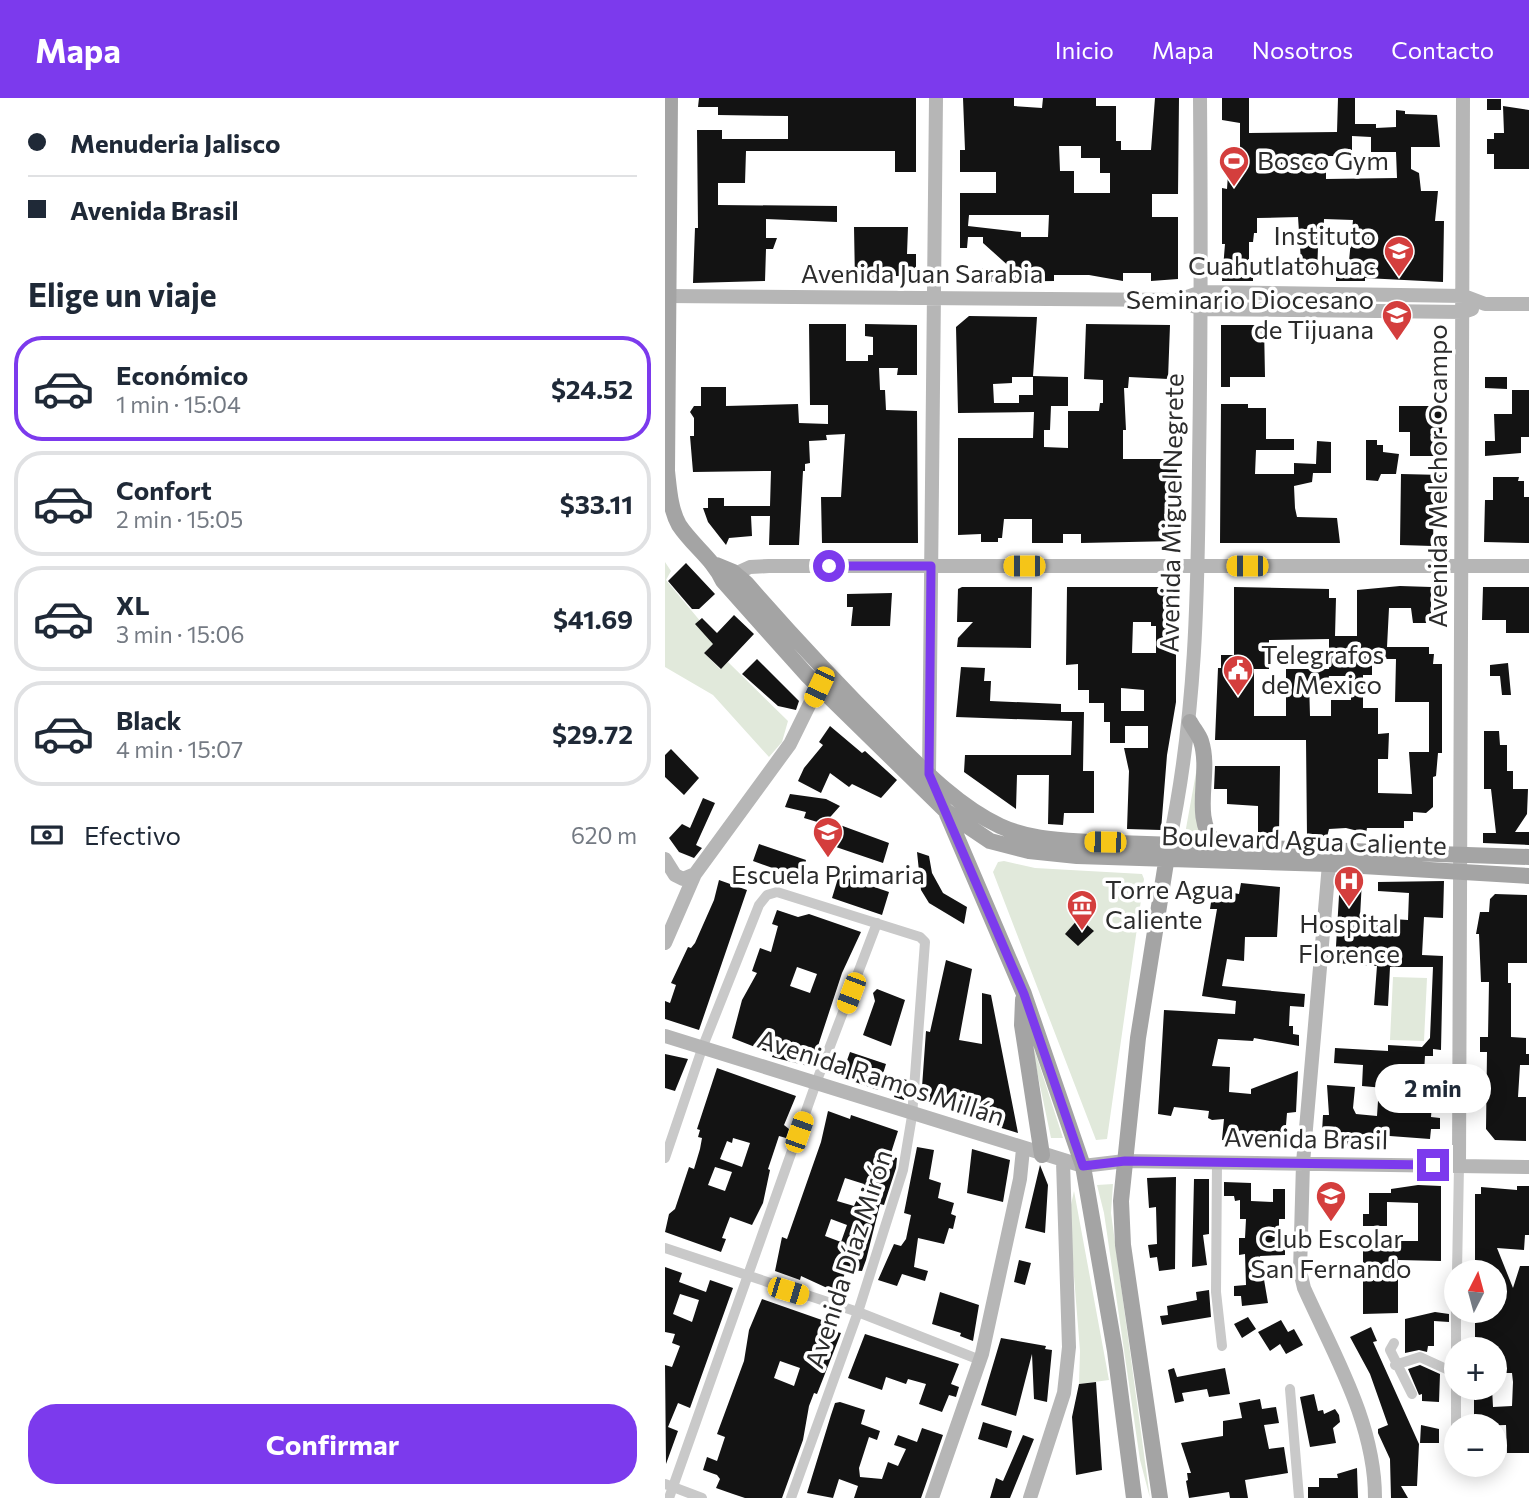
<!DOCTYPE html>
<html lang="es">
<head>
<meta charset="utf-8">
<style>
	:root { --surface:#fff; --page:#f6f6f7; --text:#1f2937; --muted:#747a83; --line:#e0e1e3; --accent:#7c3aed }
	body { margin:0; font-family:Commissioner,sans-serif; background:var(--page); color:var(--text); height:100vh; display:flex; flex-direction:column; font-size:26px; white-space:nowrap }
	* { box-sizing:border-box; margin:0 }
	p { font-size:23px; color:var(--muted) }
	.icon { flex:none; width:38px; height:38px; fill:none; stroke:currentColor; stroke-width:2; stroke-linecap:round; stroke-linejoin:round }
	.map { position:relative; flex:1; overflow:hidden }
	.details { display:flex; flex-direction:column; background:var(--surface); width:665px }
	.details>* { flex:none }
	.banner { display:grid; align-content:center; height:154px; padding:0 28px; background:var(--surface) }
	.needle { width:46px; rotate:6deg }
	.controls { position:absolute; left:779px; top:1162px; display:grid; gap:14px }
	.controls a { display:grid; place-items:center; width:63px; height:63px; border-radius:50%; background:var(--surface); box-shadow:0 4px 18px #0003; font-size:35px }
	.end { position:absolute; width:32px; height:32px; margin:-16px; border:9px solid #7c3aed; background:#fff; box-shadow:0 0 0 4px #fff }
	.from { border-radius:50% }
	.bubble { position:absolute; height:49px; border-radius:24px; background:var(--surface); box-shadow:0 4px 18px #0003; font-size:23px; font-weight:700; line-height:49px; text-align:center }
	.car { position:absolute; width:21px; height:42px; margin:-21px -10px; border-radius:9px; box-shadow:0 0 5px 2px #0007; background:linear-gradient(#f5c518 24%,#345 0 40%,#f5c518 0 76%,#345 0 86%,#f5c518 0) }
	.banner b { display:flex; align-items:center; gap:24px; height:66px; font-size:26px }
	.banner b+b { border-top:2px solid var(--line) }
	.banner i { width:18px; height:18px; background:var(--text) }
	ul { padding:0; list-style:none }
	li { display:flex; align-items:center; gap:21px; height:105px; margin:0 14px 10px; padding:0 14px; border:4px solid var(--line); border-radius:28px }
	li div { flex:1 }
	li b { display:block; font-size:26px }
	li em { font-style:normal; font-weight:700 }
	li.on { border-color:var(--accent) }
	li>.icon { width:63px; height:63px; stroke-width:1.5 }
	h2 { padding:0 28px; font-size:32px; line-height:84px }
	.pay { display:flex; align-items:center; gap:18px; height:77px; padding:0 28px; font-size:26px }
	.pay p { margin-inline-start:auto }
	.button { display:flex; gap:14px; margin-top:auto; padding:14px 28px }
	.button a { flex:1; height:80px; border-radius:28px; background:var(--accent); color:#fff; font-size:28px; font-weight:700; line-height:80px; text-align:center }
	header { display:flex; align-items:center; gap:42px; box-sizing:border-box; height:98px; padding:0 35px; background:var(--accent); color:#fff }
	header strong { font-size:33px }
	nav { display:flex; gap:38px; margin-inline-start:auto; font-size:24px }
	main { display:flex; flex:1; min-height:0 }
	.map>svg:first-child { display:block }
</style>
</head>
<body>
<header>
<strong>Mapa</strong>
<nav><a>Inicio</a><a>Mapa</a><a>Nosotros</a><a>Contacto</a></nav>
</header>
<main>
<section class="details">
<div class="banner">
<b><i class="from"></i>Menuderia Jalisco</b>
<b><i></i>Avenida Brasil</b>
</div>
<h2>Elige un viaje</h2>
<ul>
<li class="on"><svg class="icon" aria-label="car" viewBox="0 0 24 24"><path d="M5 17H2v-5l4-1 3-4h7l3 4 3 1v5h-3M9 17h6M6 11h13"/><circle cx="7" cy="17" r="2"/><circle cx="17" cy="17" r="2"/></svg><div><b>Económico</b><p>1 min · 15:04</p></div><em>$24.52</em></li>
<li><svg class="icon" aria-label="car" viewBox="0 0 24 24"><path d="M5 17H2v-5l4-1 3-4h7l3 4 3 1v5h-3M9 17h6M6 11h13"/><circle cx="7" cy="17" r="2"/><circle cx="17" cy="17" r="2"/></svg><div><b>Confort</b><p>2 min · 15:05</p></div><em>$33.11</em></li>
<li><svg class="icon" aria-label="car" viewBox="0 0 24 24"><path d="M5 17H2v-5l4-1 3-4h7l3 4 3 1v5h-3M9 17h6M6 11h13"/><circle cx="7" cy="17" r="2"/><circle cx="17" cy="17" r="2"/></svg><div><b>XL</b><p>3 min · 15:06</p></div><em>$41.69</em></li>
<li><svg class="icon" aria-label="car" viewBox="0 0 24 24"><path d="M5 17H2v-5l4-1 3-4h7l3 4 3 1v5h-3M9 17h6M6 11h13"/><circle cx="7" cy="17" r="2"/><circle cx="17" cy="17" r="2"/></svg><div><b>Black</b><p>4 min · 15:07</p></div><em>$29.72</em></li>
</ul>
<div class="pay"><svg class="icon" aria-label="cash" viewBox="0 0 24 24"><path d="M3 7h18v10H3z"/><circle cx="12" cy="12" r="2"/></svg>Efectivo<p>620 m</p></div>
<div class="button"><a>Confirmar</a></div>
</section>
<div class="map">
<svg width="864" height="1400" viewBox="0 0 864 1400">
	<rect width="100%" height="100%" fill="#fff"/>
	<!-- green -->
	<path fill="#e1e9db" d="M0,464L6,473L1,482L46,536L48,546L39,555L55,571L63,564L123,623L117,644L104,659L48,597L0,569Z
		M534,658L538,737L520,736Z
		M339,763L370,770L477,776L479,781L442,1041L431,1042L328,774L333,764Z
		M728,879L762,880L759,943L725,942Z
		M364,935L398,1040H386Z
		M448,1086L446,1115L485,1400L475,1362L439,1115L432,1087Z
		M409,1093L444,1282L414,1286L415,1253L404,1116Z"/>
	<!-- building -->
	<path fill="#131313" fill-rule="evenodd" d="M34,0H251V74H230V53H81L80,85H53V107L172,108V124L101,121V140H112L108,151H101L100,183L28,185L30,130H33L32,32H57V41H123V18L53,17V9H33Z
		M298,0H349V8L377,10L378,0H431V8H451V43H456V52H486L490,0H514L513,96H487V119H513V181L486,183V175H458V183L424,177H389V183L295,184V170L347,171L318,145V139H303L302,150H295V95H331V74H295V52H300ZM394,48H416V60H435V75H445V95H409V73H395ZM304,117H384L383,139H356V134L303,128Z
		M557,0H584V35L672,34L673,0H690V26H711V30L731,29V12L740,13V16L772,17L775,49H746V71L754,75L756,93H773L770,123H779L778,184L700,180V183H671V163H684L688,122L659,121L658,149H653L652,176L637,178L633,119L592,120V135H589L588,144H584V165L588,166V183H557L560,146H557V90L562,91L563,76H568V61H575V25L557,22ZM687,38L706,39V54H731L732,80L661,81V58H687Z
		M822,1H836V12H822Z
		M838,8L864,12V71H829V56H822V41H829V35H839Z
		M189,129H243L242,156H251V182H240V178H218V183H190Z
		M304,218L372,219L368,278L403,279V308H386L385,332H379V349L403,350V313H434L435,305H438V282L419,281L421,226L505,227L503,281L464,279L463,290H459L461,332H458V361H512V443L416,445V436H398V445H367V421H339L337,440H333V444H316V436L293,437V340H368L369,314L293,315L291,229ZM347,279H368V297H354V305H329L328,286L347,285Z
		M144,226H181V263H203V257H208V239L200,238V226L252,227V277H232L233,270H214L215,292H220L221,312L252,313L253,445H157L156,399H176L180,336L161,337L162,342L144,343L145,365L140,366V373H138L134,447H104L105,418H86L87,438L64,440L61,447L43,424L38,410H43V400H59V408H105L106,373L28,374L25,338H29V320L25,314L29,308H36V289H61V308L133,306L134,325L163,326V307H145Z
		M556,227H599L600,279H565V289H556Z
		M820,279H842V291L820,290Z
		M847,292H864V339H856V355L820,358V343H830L829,316H847Z
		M556,306H583V310H601V341H629V352H591L590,376H629V365L651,366L652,343L666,344V375H648L647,384L629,388L630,410L632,419L672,420L675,445H555Z
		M734,308H779L775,358H745V334H734Z
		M701,342H712V347H718V354L734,356L731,376H716L713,383L701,382Z
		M736,376L778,377V389L769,388L768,448L735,447Z
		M828,379H854L853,383H859V399H864V445L819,444L820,402H828Z
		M21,465L50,496L34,511H27L3,483Z
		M735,488L766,489V525H748L746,510H724L722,549H764V556H769L768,566H777V655H773L771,678L768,679V709L761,715L748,714V723H739V730H702L701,735L681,730L664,731L662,739L642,738L641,642H550L553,570H556V557H569V489L664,491V500H671L670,538H692V492ZM664,541V571H621V618H589V571H604V542ZM707,561H731L730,604H764V654H744L747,696L713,695V661H723L724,635L713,636V610H698V577H707ZM664,578H686V602H666V618H645L644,583H663Z
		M297,489H367L366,550L292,549L293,540L308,524H292L293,491Z
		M402,489H496L503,500L501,515H511V604L502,657L496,732L462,731L464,673L459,650H483V628H460V645H445V624H439V605H424V592H413V566L401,567ZM468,524H486V528H491V555H467ZM456,590L479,592V613H456Z
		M818,489H864V535H841V522H817Z
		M227,495L225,528H186L188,509H182V496Z
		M69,517L89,536L56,571L39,555L48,546L30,526L37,520L52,535Z
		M92,561L134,603L131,612L113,608L77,576Z
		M843,565L846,597H837L835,578H825V567Z
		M296,569L320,570L319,583H326L325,603L396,606V614H419L418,673H429V715H399L398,727L383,726L384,677H352L351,711L299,674L300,657H406L407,623L291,619Z
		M165,628L197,655L200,653L232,682L216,700L187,686L184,689L165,675L156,695L133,683L139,670L158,647L154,644Z
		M819,633H834L835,647H842V673H848V691H863L862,716L850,734H864V747L818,745V735H831L826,691H819Z
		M6,651L34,680L19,697L0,679V657Z
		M550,668H615L614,736H593V708L562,706V691H549Z
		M125,696L161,701L175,708L159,726L139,720L141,714L120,709Z
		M38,700L50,705L31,747L37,750L29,760L14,754L4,740L17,726L25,730Z
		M175,727L224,745L218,765L168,748Z
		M94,746L141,762L136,780L88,763Z
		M252,754L264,758L267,775L278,795L302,809L299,826L264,805L256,792Z
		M174,777L224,794L217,817L167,800Z
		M675,781L697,782L695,819L743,822L744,795L713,793V784L779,783L778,820L759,819L757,857L778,858L776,952L768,951V958H760L759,975H721L719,990L697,988L698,967L669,965L670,950L723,953V947L757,949L765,940L768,869H725L723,908L709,907L712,868L670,865Z
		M54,782L82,792L34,932L0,921V903L5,905L11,887L6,885L23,849L26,850L30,845L49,802Z
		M576,785L615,789L612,839H580L579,863L562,861L557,888L640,896L639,909L625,908L624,928H628V936L634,937V948L589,940L588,943L553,941L547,968L565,969L564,994L586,996V991L633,973L631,1014L622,1015L620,1039L589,1035L588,1044L557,1042L559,1021L547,1022L543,1020L544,1013L509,1009L506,1018L493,1016L499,912L570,916L571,903L537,898L552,811H545L548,791L574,796Z
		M830,796L862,797V865H843V885H846V939L861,940V956H864V967H855L853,999H861V1043L830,1042L821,1031L822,954H815V939H823L824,884H816L814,836H811L815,814H824L825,801Z
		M112,812L133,819L144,816L196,834L177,875L151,954L148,953L143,968L107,959L108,956L67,940L77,902L92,875L87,873L95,850L106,854L113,828L107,826ZM132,869L152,876L145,895L125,888Z
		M414,820L429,833L413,848L400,836Z
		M281,862L307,871L294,942L317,946V895L326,897L353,1035L307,1021L310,1004L270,1000L269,1004L256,1003L261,933L265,934Z
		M212,891L240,902L226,948L198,937L210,903L208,895Z
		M185,954L221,966L213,992L176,979Z
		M0,956L23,961L10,993L0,990Z
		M52,970L131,998L119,1027L124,1031L121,1040L114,1038L103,1071L105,1072L98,1105L87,1127L65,1119L57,1140L61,1141L56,1154L0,1134L4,1116L10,1111L24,1069L29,1071L35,1051L37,1040L33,1039L35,1032L32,1031ZM68,1040L85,1045L77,1069L55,1061L62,1043L67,1045ZM50,1069L67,1074L60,1093L43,1087Z
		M235,980L242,982L239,1002L229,999Z
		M662,987L690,989L688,1010L691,1016L712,1018L713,1003L767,1006L766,1019L775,1020V1031H766L765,1041L698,1036L688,1047L679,1046L680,1040H672L673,1035L657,1034L658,1017H664Z
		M163,1013L185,1021L186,1017L233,1033L225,1058L232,1060L231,1070L219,1107L215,1106L201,1162L197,1173L181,1172L173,1195L136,1178L135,1182L110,1173L117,1139L122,1141L156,1044ZM180,1080L199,1086L189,1108L172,1103ZM166,1121L182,1127L176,1144L160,1138Z
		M252,1049L269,1052L264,1081L276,1085L273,1100L289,1105L286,1116L291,1118L288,1131L284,1130L279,1146L253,1140L249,1169L263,1173L260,1183L237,1176L232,1188L213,1182L229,1146L236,1148L241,1141L246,1117L239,1115Z
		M307,1051L345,1062L338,1104L302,1095Z
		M375,1067L383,1087L380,1135L360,1130Z
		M511,1079L510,1171L494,1173L492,1159L485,1160L483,1147L492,1146L491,1109L484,1110L482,1080Z
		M529,1081H544V1136L538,1137L542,1167L527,1169Z
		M559,1084L586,1085V1103L608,1104V1091H620V1121H614V1140H620V1157L595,1158L603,1205L577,1208L576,1198H569V1188L581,1187L580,1156L574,1157V1140H580L581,1121H575V1102L570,1103L569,1098H559Z
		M753,1087L776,1088V1163L733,1162V1215L698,1216V1149L726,1150V1143H753V1105L722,1104V1128H698V1116H704V1095H726V1091Z
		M852,1088H864V1137H860L859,1152L832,1150L848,1190L855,1168H864V1355H842L841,1327L809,1328V1290H827L828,1309L847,1308L848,1284L847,1275H830V1251H810V1220H818V1213H830V1174H810V1096H816V1089L852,1092Z
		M354,1162L366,1165L360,1187L349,1184Z
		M0,1169L17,1175L14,1184L41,1194L45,1182L68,1190L25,1310L13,1305L3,1329L13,1333L1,1366L0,1267L7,1269L15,1248L7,1245L10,1236L0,1234ZM15,1196L34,1202L27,1224L8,1216Z
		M544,1192L546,1219L497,1227L495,1218L503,1217L502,1208L532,1202L531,1194Z
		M275,1194L314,1207L308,1243L295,1238L296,1235L267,1226Z
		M97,1201L174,1228L172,1234L176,1235L152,1296L149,1295L144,1308L138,1342L117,1400H80L68,1396L51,1390L55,1381L52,1377L38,1372L42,1359L52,1363L60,1339L52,1336L79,1263L84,1232ZM115,1263L135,1270L129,1288L109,1280Z
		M770,1214L784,1216V1224L769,1223V1248H763L762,1254L754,1252L740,1255V1221Z
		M583,1219L591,1231L577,1240L569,1226Z
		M616,1222L623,1234L629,1231L638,1247L621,1256L615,1246L605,1253L593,1234Z
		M706,1229L712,1243L708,1244L754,1346L752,1388H736L743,1400H726L725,1361L713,1335V1331L723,1327L705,1276L685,1239Z
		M200,1236L294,1266L286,1286L294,1289L291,1299L284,1297L277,1314L254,1306L261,1286L243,1281L241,1286L221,1279L217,1292L183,1280Z
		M336,1240L381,1248L380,1251L387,1252L382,1304L369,1301L367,1256L351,1318L316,1307Z
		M755,1267L775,1276L774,1304L757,1303V1296L754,1297L743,1271Z
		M509,1270L512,1279L560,1270L565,1296L544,1299L542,1291L517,1295L519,1303L510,1305L503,1272Z
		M431,1284L437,1372L411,1377L407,1319L414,1286Z
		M649,1296L653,1313L658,1312L659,1316L670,1311L674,1317L675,1324L668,1330L671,1345L645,1349L635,1299Z
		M595,1301L597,1311L611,1309L614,1325L599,1327L604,1351L619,1349L623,1375L580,1382L583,1400H565L564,1394L524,1400L521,1383L523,1382L522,1375H526L516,1345L558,1338V1323L577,1320L574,1305Z
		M175,1304L200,1312L196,1326L215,1333L212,1342L204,1339L194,1370L195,1379L217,1381L223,1364L233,1368L241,1351L229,1347L233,1337L252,1344L257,1330L278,1337L256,1400H189L193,1388L174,1381L168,1400L142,1395L166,1317L170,1305Z
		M318,1324L347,1333L342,1350L313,1341Z
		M756,1327L774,1331V1345H755Z
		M358,1337L369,1341L345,1400H325L331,1380L338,1383Z
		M692,1370L693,1400H643V1389H654V1380H673L672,1376Z"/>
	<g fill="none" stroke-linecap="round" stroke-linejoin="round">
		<!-- street -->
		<path stroke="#c9c9c9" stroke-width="10" d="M0,1060L38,948L94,807L102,797L112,794L255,839L260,844L247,1018L238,1072L193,1214L126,1400
			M552,1064L551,1194L557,1248
			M0,1150L193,1214L315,1262
			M792,1174L794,1068
			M729,1245L725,1252L747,1296
			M730,1267L755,1259L790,1275
			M625,1291L634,1400
			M791,1328V1213
			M0,1386L37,1400
			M4,1400L151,985L212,825"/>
		<!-- secondary -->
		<path stroke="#b6b6b6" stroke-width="14" d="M0,198L513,202L536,194L799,198L820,206H864
			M528,208L536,211L798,214L807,211
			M63,479L85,469L104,468H864
			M264,676L271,0
			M504,746C531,621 533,494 534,366C536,244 536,122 535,0
			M0,761L10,777L18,781L30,776
			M664,766L638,1065L635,1173L639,1190C669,1257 710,1325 710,1400
			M0,845L30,776L125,646L158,579
			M0,938L418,1068L460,1063L864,1069
			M794,1068L798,0
			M267,1400L317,1256L355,1081L358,1051
			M365,1400L399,1295L404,1249L398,1064"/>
		<!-- primary -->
		<path stroke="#a4a4a4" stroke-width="16" d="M5,0L2,373C4,390 5,411 14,427C28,448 48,461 58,483L142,577L282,714L325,743L364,753L412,758L664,766L864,778
			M51,467L68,474L81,485C128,539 176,590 227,641C258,672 294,709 335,728C363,741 393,742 423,744L864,759
			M525,624C528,630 534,637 536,643C547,677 525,718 551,747
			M282,716L359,896L418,1068L450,1253L469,1400
			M358,902L357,927L377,1057
			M495,1400L458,1147L456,1103L473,940L503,752"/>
	</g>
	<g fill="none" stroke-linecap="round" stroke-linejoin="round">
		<!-- route -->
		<path stroke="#7c3aed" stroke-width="9" d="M164,468H266L264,676L359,896L418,1068L460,1063L768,1067"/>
	</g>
	<!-- icons -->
	<defs>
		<g id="stadium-pin" transform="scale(1.575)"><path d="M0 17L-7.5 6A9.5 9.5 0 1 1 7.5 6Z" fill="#d43e3d" stroke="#fff"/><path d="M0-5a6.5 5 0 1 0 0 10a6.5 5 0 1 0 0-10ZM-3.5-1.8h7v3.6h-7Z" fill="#fff"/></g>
		<g id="university-pin" transform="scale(1.575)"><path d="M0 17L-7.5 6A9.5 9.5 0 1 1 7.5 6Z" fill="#d43e3d" stroke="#fff"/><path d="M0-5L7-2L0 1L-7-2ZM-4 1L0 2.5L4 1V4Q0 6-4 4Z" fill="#fff"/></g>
		<g id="civic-pin" transform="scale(1.575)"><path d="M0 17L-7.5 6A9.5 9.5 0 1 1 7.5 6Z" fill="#d43e3d" stroke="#fff"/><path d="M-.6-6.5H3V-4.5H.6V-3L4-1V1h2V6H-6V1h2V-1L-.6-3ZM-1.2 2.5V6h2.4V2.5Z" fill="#fff"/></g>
		<g id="school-pin" transform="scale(1.575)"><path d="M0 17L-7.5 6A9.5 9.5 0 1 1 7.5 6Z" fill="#d43e3d" stroke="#fff"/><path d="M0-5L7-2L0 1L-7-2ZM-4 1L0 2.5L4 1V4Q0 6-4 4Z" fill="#fff"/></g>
		<g id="hospital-pin" transform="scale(1.575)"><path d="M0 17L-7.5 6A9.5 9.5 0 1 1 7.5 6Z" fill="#d43e3d" stroke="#fff"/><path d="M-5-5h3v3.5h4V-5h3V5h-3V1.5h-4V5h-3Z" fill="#fff"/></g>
		<g id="museum-pin" transform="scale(1.575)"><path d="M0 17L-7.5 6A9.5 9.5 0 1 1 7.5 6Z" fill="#d43e3d" stroke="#fff"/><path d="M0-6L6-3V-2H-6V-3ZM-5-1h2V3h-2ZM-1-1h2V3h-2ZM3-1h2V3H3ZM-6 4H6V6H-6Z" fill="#fff"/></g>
	</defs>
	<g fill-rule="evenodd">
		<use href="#stadium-pin" x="569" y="63"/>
		<use href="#university-pin" x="734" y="153"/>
		<use href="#university-pin" x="732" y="217"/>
		<use href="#civic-pin" x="573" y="572"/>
		<use href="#school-pin" x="163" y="734"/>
		<use href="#hospital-pin" x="684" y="783"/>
		<use href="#museum-pin" x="417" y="807"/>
		<use href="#school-pin" x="666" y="1098"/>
	</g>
	<g text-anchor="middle" stroke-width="7" stroke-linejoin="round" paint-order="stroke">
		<!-- poi labels -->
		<g font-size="26" fill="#2c2c2c" stroke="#fff" text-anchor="start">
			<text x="592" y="72">Bosco Gym</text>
			<text x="711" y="147" text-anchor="end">Instituto<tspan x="711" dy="30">Cuahutlatohuac</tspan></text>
			<text x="709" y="211" text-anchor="end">Seminario Diocesano<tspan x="709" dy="30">de Tijuana</tspan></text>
			<text x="596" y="566">Telegrafos<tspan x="596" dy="30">de Mexico</tspan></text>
			<text x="163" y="786" text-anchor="middle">Escuela Primaria</text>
			<text x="440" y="801">Torre Agua<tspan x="440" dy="30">Caliente</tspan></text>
			<text x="684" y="835" text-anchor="middle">Hospital<tspan x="684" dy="30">Florence</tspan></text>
			<text x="666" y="1150" text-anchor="middle">Club Escolar<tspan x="666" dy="30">San Fernando</tspan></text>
		</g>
		<!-- street labels -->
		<g font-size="26" fill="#2c2c2c" stroke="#fff">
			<text x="257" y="185">Avenida Juan Sarabia</text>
			<text transform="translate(773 378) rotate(-90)" y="9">Avenida Melchor Ocampo</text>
			<text transform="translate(507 415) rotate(-89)" y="9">Avenida Miguel Negrete</text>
			<text transform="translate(639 743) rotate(2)" y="9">Boulevard Agua Caliente</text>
			<text transform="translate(216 980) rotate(18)" y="9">Avenida Ramos Millán</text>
			<text transform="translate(641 1041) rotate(1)" y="9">Avenida Brasil</text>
			<text transform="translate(184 1161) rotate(-72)" y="9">Avenida Díaz Mirón</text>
		</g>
	</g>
</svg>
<div class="controls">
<a><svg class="needle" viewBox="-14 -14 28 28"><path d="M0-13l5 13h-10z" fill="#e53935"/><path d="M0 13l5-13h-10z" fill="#747a83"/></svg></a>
<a>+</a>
<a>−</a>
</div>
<i class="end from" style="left:164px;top:468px"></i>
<i class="end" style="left:768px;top:1067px"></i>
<div class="bubble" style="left:710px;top:966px;width:116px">2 min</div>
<i class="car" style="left:359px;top:468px;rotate:270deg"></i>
<i class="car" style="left:582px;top:468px;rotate:270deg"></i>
<i class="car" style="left:154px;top:589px;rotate:205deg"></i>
<i class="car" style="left:440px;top:744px;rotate:271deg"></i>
<i class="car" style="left:186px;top:895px;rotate:201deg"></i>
<i class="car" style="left:134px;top:1034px;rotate:19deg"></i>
<i class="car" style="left:123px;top:1193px;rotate:107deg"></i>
</div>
</main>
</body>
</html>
